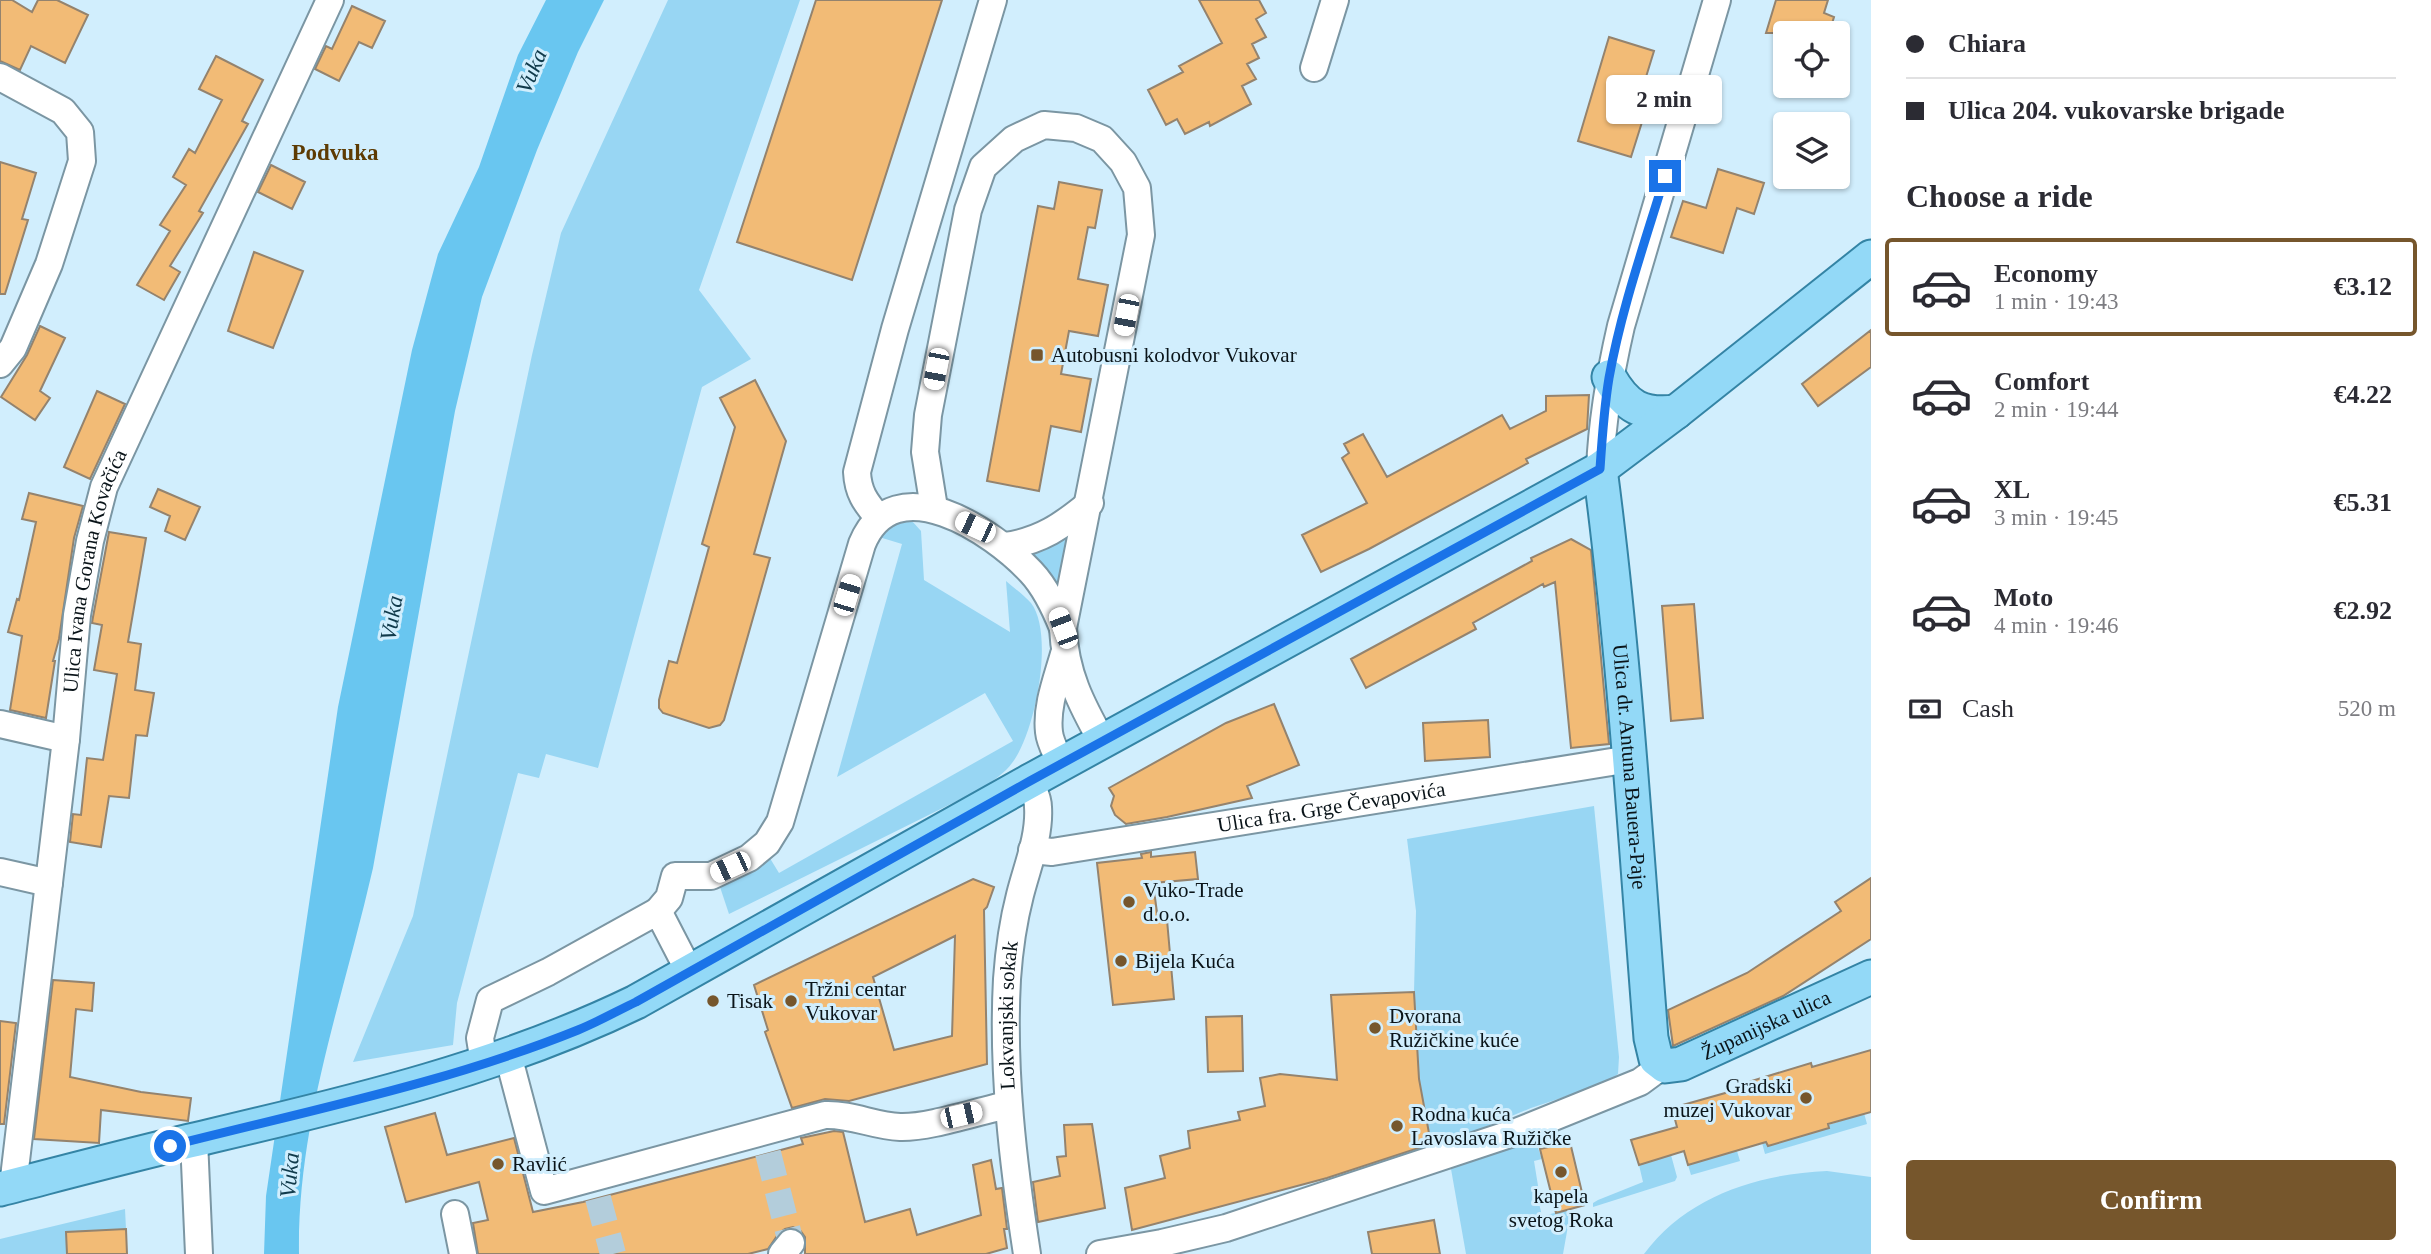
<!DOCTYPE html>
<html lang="en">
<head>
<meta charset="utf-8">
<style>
	:root { --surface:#fff; --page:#f7f7f7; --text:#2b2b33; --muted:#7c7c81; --line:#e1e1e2; --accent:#76562c }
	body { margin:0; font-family:Georgia,serif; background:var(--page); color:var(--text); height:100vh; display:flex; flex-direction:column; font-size:26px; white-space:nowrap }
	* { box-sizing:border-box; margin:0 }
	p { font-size:23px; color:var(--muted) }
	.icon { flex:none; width:38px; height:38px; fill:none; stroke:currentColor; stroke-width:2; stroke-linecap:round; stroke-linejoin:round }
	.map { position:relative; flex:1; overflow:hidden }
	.panel { display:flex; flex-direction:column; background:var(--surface); width:560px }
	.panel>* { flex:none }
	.hud { display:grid; align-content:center; height:154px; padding:0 35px; background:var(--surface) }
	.buttons { position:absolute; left:1773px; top:21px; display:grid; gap:14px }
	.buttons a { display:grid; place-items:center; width:77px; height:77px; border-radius:7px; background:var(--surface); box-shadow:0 2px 5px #0004; font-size:35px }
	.end { position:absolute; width:32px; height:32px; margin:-16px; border:9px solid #1a73e8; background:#fff; box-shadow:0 0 0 4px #fff }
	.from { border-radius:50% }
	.bubble { position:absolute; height:49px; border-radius:7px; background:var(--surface); box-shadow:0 2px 5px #0004; font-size:23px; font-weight:800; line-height:49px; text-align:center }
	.car { position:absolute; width:21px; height:42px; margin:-21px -10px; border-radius:9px; box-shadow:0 0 5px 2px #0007; background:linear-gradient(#fff 24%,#345 0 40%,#fff 0 76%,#345 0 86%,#fff 0) }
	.hud b { display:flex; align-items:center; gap:24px; height:66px; font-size:26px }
	.hud b+b { border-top:2px solid var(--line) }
	.hud i { width:18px; height:18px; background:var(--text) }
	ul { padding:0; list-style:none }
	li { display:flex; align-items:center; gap:21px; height:98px; margin:0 14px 10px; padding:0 21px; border:4px solid transparent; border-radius:7px }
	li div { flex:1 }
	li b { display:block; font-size:26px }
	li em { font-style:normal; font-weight:800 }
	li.selected { border-color:var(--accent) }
	li>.icon { width:63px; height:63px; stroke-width:1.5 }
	h2 { padding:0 35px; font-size:32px; line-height:84px }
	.pay { display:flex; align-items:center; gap:18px; height:77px; padding:0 35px; font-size:26px }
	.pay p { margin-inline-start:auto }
	.primary-button { display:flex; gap:14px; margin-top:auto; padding:14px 35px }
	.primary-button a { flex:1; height:80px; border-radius:7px; background:var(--accent); color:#fff; font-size:28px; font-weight:800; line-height:80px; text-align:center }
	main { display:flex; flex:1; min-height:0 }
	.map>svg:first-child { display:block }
</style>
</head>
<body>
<main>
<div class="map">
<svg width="1871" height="1254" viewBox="0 0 1871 1254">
	<rect width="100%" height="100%" fill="#d1eefd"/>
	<!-- green -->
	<path fill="#98d6f3" d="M668,0H800L699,290L751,359L702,387L598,768L546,754L539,778L518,773L457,1003L453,1045L353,1062L413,916L532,355L561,233Z
		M901,518L912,521L921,531L924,580L1010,632L1006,581C1014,588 1024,595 1031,603C1055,634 1035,734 1012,763C1005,773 992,781 983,788L729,914L718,881L768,855L779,873L1013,741L985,693L837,777L902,544L879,537Z
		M1065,535L1072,539L1060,593L1030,551L1046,549Z
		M1594,806L1619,1057L1618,1074L1606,1083L1531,1108L1432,1149L1419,1079L1414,992L1416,911L1407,839Z
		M1864,1113L1867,1124L1765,1154L1762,1143L1766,1142L1768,1146Z
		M1534,1137L1542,1159L1534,1161L1540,1198L1538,1199L1542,1216L1571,1209L1563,1254H1466L1451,1169Z
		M1737,1151L1740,1161L1691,1175L1688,1165Z
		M1671,1155L1677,1177L1675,1181L1593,1207V1203L1598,1200L1643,1182L1639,1165Z
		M1827,1171L1871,1177V1254H1644C1687,1196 1758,1174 1827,1171Z
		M125,1209L126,1229L67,1232V1254H0V1239Z"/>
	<!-- water -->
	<path fill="#69c6f0" d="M546,0H604L578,52L537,150L482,297L455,411L373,868C344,996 297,1121 299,1254H264L266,1196L338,707L412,350L438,254L479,167L518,55Z"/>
	<!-- building -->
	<path fill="#f2bb76" stroke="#94836e" stroke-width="2" fill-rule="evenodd" d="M0,0H12L32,12L38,0H57L88,15L65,63L31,46L20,70L0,61Z
		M816,0H942L852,280L737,242Z
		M1199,0H1259L1266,13L1256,19L1266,37L1252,44L1259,58L1247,64L1256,79L1242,86L1251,104L1210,126L1209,122L1185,134L1177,119L1166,125L1148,90L1183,72L1179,66L1222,43Z
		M1776,0H1828L1824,13L1834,17L1829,33H1766Z
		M352,6L385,21L372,48L359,42L339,81L315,69L326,46L332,49Z
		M1609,37L1654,51L1634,116L1643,119L1631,157L1578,141Z
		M216,56L263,80L242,121L248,124L199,211L203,213L170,266L180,272L164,300L137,285L170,231L160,225L186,185L173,177L189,149L195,153L222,100L199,89Z
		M0,162L36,173L22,219L28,220L5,294H0Z
		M271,165L305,182L292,209L258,192Z
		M1718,169L1764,183L1754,214L1737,208L1723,253L1671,237L1683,201L1706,208Z
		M1059,182L1102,190L1095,228L1088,227L1078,279L1108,285L1098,336L1069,331L1061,374L1091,379L1081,432L1051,426L1039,491L987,481L1038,206L1054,209Z
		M254,252L303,271L273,348L228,331Z
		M40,326L65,338L40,391L50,398L35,420L1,397L27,355Z
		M1871,330V367L1818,406L1802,384Z
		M755,380L786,441L754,554L770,558L724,720L720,725L709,728L663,713L659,708V700L669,661L677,663L709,547L702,544L735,427L720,398Z
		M97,391L125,404L90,479L64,467Z
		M1589,395L1587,429L1526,459L1528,463L1369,549L1321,572L1302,535L1367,503L1342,458L1349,453L1344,444L1363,434L1387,477L1502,415L1510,429L1546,411V396Z
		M158,489L200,507L185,540L165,531L170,516L150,507Z
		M29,493L83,506L74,538L59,639L53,661H55L46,718L10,710L22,636L8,632L17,599L19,600L36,522L22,519Z
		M109,532L146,538L128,642L141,644L135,690L154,693L147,736L136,735L129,798L109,796L101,847L70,842L73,814L81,815L87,758L103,760L117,674L94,670L102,625L92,623L93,617Z
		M1571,539L1591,550L1609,744L1571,748L1555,582L1544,587L1543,584L1473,623L1476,629L1366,688L1351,659L1532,561L1531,558Z
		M1694,604L1703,718L1671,721L1662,606Z
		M1274,704L1299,765L1247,786L1252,798L1167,817L1126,824L1115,815L1111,806L1114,796L1109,788L1226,723Z
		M1488,720L1490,757L1425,761L1423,723Z
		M1151,852V857L1195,852L1198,879L1153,883L1158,920H1167L1174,999L1113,1005L1097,863L1142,858L1141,854Z
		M1871,878V939L1783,996L1673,1046L1668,1010L1747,973L1841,911L1835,902Z
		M973,879L994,887L987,907L984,910L987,1064L849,1101L825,1099L792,1108L765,1032L768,1030L754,985ZM955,936L952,1036L894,1050L873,977Z
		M53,980L94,983L92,1011L76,1009L70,1077L141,1092L191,1098L188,1121L101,1110L99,1143L34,1139Z
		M1414,992L1419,1079L1431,1144L1327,1178L1132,1230L1125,1188L1165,1178L1160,1156L1190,1148L1188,1131L1240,1120L1238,1112L1265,1106L1260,1078L1280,1074L1337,1080L1331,995Z
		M1242,1016L1243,1071L1208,1072L1206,1017Z
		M0,1021L16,1023L4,1124H0Z
		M1871,1050V1112L1828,1124L1829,1128L1768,1146L1766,1142L1688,1165L1684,1151L1639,1165L1631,1140L1677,1127L1672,1108L1750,1086L1748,1082L1811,1063L1812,1067Z
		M435,1113L447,1155L514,1138L533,1212L583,1202L766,1154L803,1144L801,1138L834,1131L843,1132L865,1222L910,1209L917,1235L981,1215L973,1165L991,1160L996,1189L1002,1188L1007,1229H1004L1007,1248L986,1254H805V1237L800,1230L793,1227L785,1229L779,1233L768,1249L748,1254H478L473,1223L488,1220L479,1182L406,1202L385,1127Z
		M1092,1124L1105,1208L1038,1222L1033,1182L1060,1176L1057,1157L1066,1156L1064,1125Z
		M1570,1142L1585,1205L1556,1213L1540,1149Z
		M1434,1220L1440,1254H1372L1368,1232Z
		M126,1229L127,1254H67L66,1232Z"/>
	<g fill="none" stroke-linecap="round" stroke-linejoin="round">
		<!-- minor-tunnel -->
		<path stroke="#b3cddb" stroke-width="26" stroke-dasharray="26 13" stroke-linecap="butt" d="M768,1153L791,1243
			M598,1198L613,1254"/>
		<!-- minor casing -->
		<g stroke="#7b96a3" stroke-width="30">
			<g id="minor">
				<path d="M1314,68L1335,0"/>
				<path d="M0,77L63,111L80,132L82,161L49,264L13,348L0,364"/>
				<path d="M1600,469C1602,420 1610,374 1621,326L1717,0"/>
				<path d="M934,508L925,452L928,415L968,210L983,167L1014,139L1044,125L1076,128L1102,139L1123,162L1137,188L1141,235L1063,628C1065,673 1081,704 1103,743"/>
				<path d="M878,517C865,502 858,492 857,472L895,329L993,0"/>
				<path d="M1005,546C1041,541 1062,526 1090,503"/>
				<path d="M0,724L66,739"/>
				<path d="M1061,764C1057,754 1050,743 1049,732C1046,706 1057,679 1064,654"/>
				<path id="s1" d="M1032,850L1052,852L1630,759"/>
				<path d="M0,872L49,883"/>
				<path d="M658,911L669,898L675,876H711L749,858L767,843L780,822L862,544C894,465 993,531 1031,572C1046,588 1055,608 1063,628"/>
				<path d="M508,1055L544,1191L825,1115C852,1114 874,1126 900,1127C929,1128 978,1111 1008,1105"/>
				<path d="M484,1063L480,1038L490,1000L548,972L658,911L689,971"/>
				<path d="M194,1140L199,1254"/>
				<path id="s2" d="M13,1186L66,739L77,615L90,541L104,487L330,0"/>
				<path d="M455,1214L463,1254"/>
				<path d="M782,1254L791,1243"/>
				<path id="s3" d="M1027,1254C1013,1163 1002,1071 1007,979C1009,951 1013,922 1020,895C1027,867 1040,836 1038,807C1038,798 1033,789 1030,781"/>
				<path d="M1100,1254L1162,1243L1226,1228L1519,1131L1640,1082L1655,1071L1660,1064"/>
			</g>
		</g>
		<!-- major casing -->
		<g stroke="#3484a5" stroke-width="37">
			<g id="major">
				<path d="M1609,377C1626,407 1642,416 1676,412"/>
				<path id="s4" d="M1600,469C1625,658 1636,849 1651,1038L1656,1059L1665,1066L1681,1064L1871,977"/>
				<path d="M0,1189C70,1171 141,1152 211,1136C356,1102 502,1067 636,1002L1030,781L1600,469L1676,412L1871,257"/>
			</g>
		</g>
		<!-- minor -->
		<use href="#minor" stroke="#fff" stroke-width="26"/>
		<!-- major -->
		<use href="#major" stroke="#93d9f7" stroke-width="33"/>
	</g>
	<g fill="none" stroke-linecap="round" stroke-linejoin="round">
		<!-- route -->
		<path stroke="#1a73e8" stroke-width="9" d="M170,1146C307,1111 447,1083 578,1030C598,1022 617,1011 636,1002L1030,781L1600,469C1602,439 1604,408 1609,378C1621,310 1645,242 1665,176"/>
	</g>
	<!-- markers -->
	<g fill="#76562c" stroke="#d1eefd" stroke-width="2.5">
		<rect x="1030" y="348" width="14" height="14" rx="3.5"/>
		<circle cx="1129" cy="902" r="7"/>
		<circle cx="1121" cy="961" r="7"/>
		<circle cx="713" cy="1001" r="7"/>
		<circle cx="791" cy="1001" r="7"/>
		<circle cx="1375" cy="1028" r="7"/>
		<circle cx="1806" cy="1098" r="7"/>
		<circle cx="1397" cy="1126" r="7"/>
		<circle cx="498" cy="1164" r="7"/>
		<circle cx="1561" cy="1172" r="7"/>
	</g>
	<g text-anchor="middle" stroke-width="6" stroke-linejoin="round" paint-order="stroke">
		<!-- poi labels -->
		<g font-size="21" fill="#0a1419" stroke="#d1eefd" text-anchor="start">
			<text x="1051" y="362">Autobusni kolodvor Vukovar</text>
			<text x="1143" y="897">Vuko-Trade<tspan x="1143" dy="24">d.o.o.</tspan></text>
			<text x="1135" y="968">Bijela Kuća</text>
			<text x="805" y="996">Tržni centar<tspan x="805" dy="24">Vukovar</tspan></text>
			<text x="727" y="1008">Tisak</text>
			<text x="1389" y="1023">Dvorana<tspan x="1389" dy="24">Ružičkine kuće</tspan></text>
			<text x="1792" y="1093" text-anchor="end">Gradski<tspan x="1792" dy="24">muzej Vukovar</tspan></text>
			<text x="1411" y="1121">Rodna kuća<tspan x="1411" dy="24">Lavoslava Ružičke</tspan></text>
			<text x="512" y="1171">Ravlić</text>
			<text x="1561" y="1203" text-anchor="middle">kapela<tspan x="1561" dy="24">svetog Roka</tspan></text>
		</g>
		<!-- street labels -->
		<g font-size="21" fill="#0a1419" stroke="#d1eefd">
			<text dy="7" stroke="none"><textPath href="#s2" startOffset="621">Ulica Ivana Gorana Kovačića</textPath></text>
			<text dy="7" stroke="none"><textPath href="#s4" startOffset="299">Ulica dr. Antuna Bauera-Paje</textPath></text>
			<text dy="7" stroke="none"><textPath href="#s1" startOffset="303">Ulica fra. Grge Čevapovića</textPath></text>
			<text dy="7" stroke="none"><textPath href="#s3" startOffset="240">Lokvanjski sokak</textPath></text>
			<text dy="7" stroke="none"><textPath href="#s4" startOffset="714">Županijska ulica</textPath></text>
		</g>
		<!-- water labels -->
		<g font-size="23" font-style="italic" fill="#103a4b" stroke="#d1eefd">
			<text transform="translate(531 71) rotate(-67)" y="8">Vuka</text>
			<text transform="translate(391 618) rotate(-80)" y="8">Vuka</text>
			<text transform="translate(289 1175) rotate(-85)" y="8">Vuka</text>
		</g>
		<!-- neighbourhood labels -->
		<g font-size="23" font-weight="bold" fill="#5d3b03" stroke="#d1eefd">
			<text x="335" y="160">Podvuka</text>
		</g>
	</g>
</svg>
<div class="buttons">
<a><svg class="icon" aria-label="locate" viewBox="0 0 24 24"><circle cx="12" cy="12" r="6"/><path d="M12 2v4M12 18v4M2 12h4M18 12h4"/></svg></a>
<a><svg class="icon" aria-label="layers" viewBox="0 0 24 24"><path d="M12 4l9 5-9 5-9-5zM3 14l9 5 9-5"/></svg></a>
</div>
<i class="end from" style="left:170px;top:1146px"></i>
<i class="end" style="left:1665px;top:176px"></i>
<div class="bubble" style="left:1606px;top:75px;width:116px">2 min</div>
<i class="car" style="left:1126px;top:315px;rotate:191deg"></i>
<i class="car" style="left:936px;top:369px;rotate:191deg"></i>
<i class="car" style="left:975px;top:527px;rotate:295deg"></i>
<i class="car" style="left:847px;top:595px;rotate:17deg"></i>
<i class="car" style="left:1063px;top:628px;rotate:339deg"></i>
<i class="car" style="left:730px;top:867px;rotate:245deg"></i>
<i class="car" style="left:961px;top:1115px;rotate:77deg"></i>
</div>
<section class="panel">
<div class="hud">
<b><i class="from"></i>Chiara</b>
<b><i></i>Ulica 204. vukovarske brigade</b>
</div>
<h2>Choose a ride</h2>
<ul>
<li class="selected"><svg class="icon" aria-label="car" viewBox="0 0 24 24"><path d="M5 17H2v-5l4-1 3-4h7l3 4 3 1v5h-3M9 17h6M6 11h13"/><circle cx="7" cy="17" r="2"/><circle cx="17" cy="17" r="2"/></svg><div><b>Economy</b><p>1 min · 19:43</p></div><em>€3.12</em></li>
<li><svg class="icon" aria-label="car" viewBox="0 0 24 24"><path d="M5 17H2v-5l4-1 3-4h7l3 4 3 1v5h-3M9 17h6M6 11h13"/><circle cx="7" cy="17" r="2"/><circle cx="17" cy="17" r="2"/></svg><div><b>Comfort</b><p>2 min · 19:44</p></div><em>€4.22</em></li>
<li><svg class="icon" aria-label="car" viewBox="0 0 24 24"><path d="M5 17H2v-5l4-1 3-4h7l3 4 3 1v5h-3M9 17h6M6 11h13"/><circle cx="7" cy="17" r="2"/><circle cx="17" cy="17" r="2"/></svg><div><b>XL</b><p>3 min · 19:45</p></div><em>€5.31</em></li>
<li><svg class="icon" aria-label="car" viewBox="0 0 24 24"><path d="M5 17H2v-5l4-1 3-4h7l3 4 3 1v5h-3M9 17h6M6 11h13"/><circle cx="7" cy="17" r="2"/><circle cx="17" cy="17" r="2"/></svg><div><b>Moto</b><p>4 min · 19:46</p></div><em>€2.92</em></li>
</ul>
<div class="pay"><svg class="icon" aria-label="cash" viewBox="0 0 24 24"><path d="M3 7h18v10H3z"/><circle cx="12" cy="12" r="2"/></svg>Cash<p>520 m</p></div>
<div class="primary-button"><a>Confirm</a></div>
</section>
</main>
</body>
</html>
